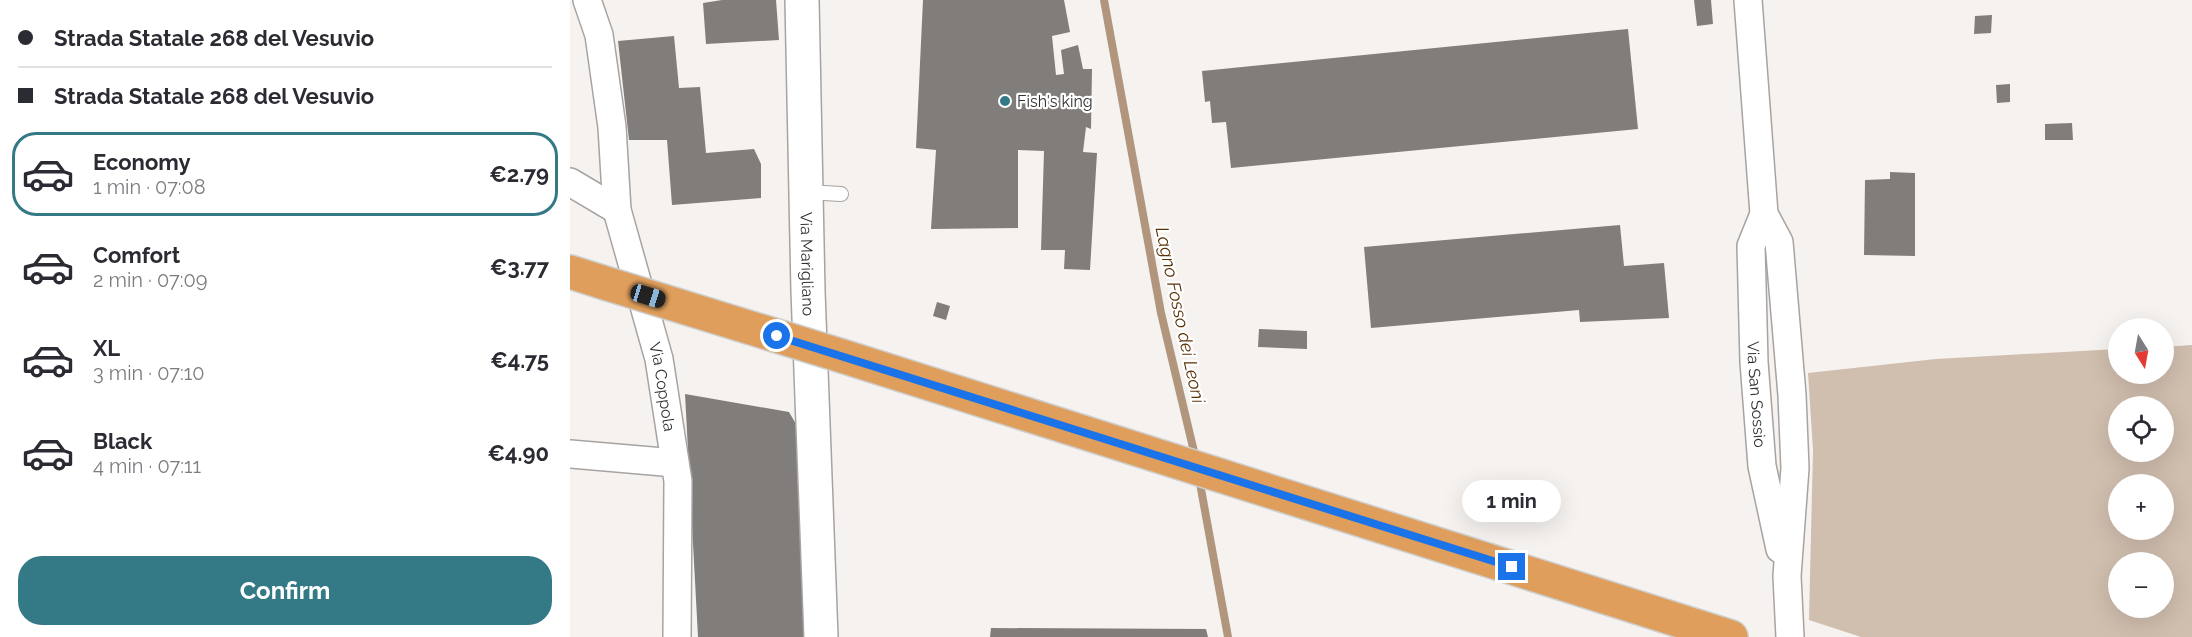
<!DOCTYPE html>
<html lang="en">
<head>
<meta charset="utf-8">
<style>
	:root { --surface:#fff; --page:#f2f2f3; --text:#2b2b33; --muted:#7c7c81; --line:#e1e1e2; --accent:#337986 }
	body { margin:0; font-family:Raleway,sans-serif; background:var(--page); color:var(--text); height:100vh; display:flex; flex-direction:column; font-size:22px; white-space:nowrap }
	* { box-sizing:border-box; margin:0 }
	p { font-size:20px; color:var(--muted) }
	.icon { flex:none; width:33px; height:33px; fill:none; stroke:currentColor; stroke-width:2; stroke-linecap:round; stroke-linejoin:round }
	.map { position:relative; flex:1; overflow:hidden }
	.details { display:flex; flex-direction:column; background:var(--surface); width:570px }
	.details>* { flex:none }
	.top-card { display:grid; align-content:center; height:132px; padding:0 18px; background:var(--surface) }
	.needle { width:39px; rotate:169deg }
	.controls { position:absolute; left:1538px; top:318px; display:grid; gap:12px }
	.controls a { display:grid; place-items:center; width:66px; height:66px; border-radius:50%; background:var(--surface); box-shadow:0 6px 24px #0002; font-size:30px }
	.end { position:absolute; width:27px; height:27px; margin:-14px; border:8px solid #1a73e8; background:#fff; box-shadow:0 0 0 3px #fff }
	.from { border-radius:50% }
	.bubble { position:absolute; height:42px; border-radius:21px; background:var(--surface); box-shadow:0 6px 24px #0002; font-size:20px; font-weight:700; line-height:42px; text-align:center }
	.car { position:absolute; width:18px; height:36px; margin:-18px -9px; border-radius:8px; box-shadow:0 0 4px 2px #0007; background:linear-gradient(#222 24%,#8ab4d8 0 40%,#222 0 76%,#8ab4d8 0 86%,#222 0) }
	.top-card b { display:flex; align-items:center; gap:21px; height:57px; font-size:22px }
	.top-card b+b { border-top:2px solid var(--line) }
	.top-card i { width:15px; height:15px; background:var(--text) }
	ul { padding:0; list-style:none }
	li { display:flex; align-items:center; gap:18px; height:84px; margin:0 12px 9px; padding:0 6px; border:3px solid transparent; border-radius:24px }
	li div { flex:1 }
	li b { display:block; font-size:22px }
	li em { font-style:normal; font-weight:700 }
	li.on { border-color:var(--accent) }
	li>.icon { width:54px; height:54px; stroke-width:1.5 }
	.action { display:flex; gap:12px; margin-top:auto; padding:12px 18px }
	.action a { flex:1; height:69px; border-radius:24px; background:var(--accent); color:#fff; font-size:24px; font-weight:700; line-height:69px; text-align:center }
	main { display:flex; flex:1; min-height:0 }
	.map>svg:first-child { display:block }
</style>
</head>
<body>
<main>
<section class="details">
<div class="top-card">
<b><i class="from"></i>Strada Statale 268 del Vesuvio</b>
<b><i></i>Strada Statale 268 del Vesuvio</b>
</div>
<ul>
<li class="on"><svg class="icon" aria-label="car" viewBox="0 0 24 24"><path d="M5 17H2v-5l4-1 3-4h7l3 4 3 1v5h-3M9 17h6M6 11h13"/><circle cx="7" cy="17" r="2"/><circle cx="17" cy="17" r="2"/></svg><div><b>Economy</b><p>1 min · 07:08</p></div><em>€2.79</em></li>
<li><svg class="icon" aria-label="car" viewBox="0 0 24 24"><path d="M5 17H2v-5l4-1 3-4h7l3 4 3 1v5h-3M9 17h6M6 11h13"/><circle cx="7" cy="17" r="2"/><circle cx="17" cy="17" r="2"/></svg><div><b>Comfort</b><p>2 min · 07:09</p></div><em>€3.77</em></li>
<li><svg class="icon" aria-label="car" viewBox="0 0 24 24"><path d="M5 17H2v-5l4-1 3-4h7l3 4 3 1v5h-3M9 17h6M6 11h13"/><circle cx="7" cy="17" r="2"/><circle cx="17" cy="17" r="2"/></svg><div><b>XL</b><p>3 min · 07:10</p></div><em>€4.75</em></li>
<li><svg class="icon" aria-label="car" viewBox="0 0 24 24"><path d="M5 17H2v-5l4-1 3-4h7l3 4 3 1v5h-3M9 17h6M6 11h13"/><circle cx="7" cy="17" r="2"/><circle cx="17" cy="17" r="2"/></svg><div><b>Black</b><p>4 min · 07:11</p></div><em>€4.90</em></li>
</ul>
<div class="action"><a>Confirm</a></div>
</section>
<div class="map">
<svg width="1622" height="637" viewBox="0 0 1622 637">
	<rect width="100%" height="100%" fill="#f6f2f0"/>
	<!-- green -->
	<path fill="#d0beae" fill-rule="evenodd" d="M1622,345V637H1291L1239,620L1243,450L1238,373L1366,359L1548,349V374H1593V347ZM1548,406H1593V452H1548ZM1548,484H1593V530H1548ZM1548,562H1593V608H1548Z"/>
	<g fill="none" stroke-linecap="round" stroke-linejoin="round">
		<!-- stream -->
		<path stroke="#b2957d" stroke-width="8" d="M534,0L591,313L626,460
			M629,478L658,637"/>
	</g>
	<!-- building -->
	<path fill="#807d7a" d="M152,0H206L209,40L136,44L133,3Z
		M353,0H494L500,32L482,36L486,75L494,74L491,50L508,45L513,69H522L521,129L516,127L513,152L527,153L520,270L494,269L495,250H471L474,151L448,150V228L361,229L366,150L346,148Z
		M1124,0H1141L1143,24L1127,26Z
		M1422,15L1421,33L1404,34L1405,16Z
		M1058,29L1068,129L661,168L656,122L642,123L640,101L635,102L632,71Z
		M104,36L109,88L130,87L136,153L184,149L191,164V198L102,205L97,140H59L48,41Z
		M1440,84V102L1427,103L1426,85Z
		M1502,123L1503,140H1475V124Z
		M1320,172L1345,173V256L1294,255L1295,180L1320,179Z
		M1050,225L1054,266L1094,263L1099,318L1010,322L1009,310L801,328L794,247Z
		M367,302L380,306L376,320L363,316Z
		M689,329L737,331V349L688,347Z
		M115,394L219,412L226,424L235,637H128Z
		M421,628L636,629L638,637H420Z"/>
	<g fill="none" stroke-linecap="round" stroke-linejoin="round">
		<!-- service casing -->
		<g stroke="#a7a3a1" stroke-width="16">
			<path id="service" d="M236,192L271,194"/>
		</g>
		<!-- minor casing -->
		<g stroke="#a7a3a1" stroke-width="30">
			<g id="minor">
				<path id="s1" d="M17,0L29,35L42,127L47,210L89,359L108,481L107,637"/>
				<path d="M1178,0L1194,214L1209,242L1222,395L1225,468L1217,576L1220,637"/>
				<path d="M0,182L47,210"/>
				<path id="s2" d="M1194,214L1181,246L1184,362L1192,466L1210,549"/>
				<path d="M0,454L105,463"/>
			</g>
		</g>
		<!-- tertiary casing -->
		<g stroke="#a7a3a1" stroke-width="36">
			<g id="tertiary">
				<path id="s3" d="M232,0L238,291L251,637"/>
			</g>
		</g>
		<!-- trunk casing -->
		<g stroke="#cececd" stroke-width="36">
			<path id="trunk" d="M0,272L35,283
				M272,356L1161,637"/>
		</g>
		<!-- service -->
		<use href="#service" stroke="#fff" stroke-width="14"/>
		<!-- minor -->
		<use href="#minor" stroke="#fff" stroke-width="27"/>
		<!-- tertiary -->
		<use href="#tertiary" stroke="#fff" stroke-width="33"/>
		<!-- trunk -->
		<use href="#trunk" stroke="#df9e5b" stroke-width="33"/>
		<!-- trunk-bridge casing -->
		<g stroke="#cececd" stroke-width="36" stroke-linecap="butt">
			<path id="trunk-bridge" d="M35,283L272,356"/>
		</g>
		<!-- trunk-bridge -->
		<use href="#trunk-bridge" stroke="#df9e5b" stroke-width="33"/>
	</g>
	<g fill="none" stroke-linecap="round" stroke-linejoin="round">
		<!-- route -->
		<path stroke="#1a73e8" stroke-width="8" d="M207,336L942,567"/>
	</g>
	<!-- markers -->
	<circle fill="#337986" stroke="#fff" stroke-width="2" cx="435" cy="101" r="6"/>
	<g text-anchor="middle" stroke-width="4.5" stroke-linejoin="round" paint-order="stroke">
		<!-- poi labels -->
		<g font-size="16" fill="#323130" stroke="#fff" text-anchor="start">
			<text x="447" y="107">Fish's king</text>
		</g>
		<!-- street labels -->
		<g font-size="16" fill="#323130" stroke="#fff">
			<text dy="6" stroke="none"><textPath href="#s3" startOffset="264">Via Marigliano</textPath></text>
			<text dy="6" stroke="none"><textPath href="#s1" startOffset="396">Via Coppola</textPath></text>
			<text dy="6" stroke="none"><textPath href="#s2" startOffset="183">Via San Sossio</textPath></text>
		</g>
		<!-- water labels -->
		<g font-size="18" font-style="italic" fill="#593106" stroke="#fff">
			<text transform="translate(610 315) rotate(78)" y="6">Lagno Fosso dei Leoni</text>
		</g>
	</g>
</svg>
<div class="controls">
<a><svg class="needle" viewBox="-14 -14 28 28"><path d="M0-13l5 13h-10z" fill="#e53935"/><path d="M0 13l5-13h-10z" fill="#7c7c81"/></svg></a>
<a><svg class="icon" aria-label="locate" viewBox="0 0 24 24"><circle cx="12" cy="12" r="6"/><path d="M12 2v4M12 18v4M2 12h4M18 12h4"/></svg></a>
<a>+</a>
<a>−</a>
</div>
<i class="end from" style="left:207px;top:336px"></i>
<i class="end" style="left:942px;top:567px"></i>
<div class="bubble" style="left:892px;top:480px;width:99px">1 min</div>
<i class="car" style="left:78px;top:296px;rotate:107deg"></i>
</div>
</main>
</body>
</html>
